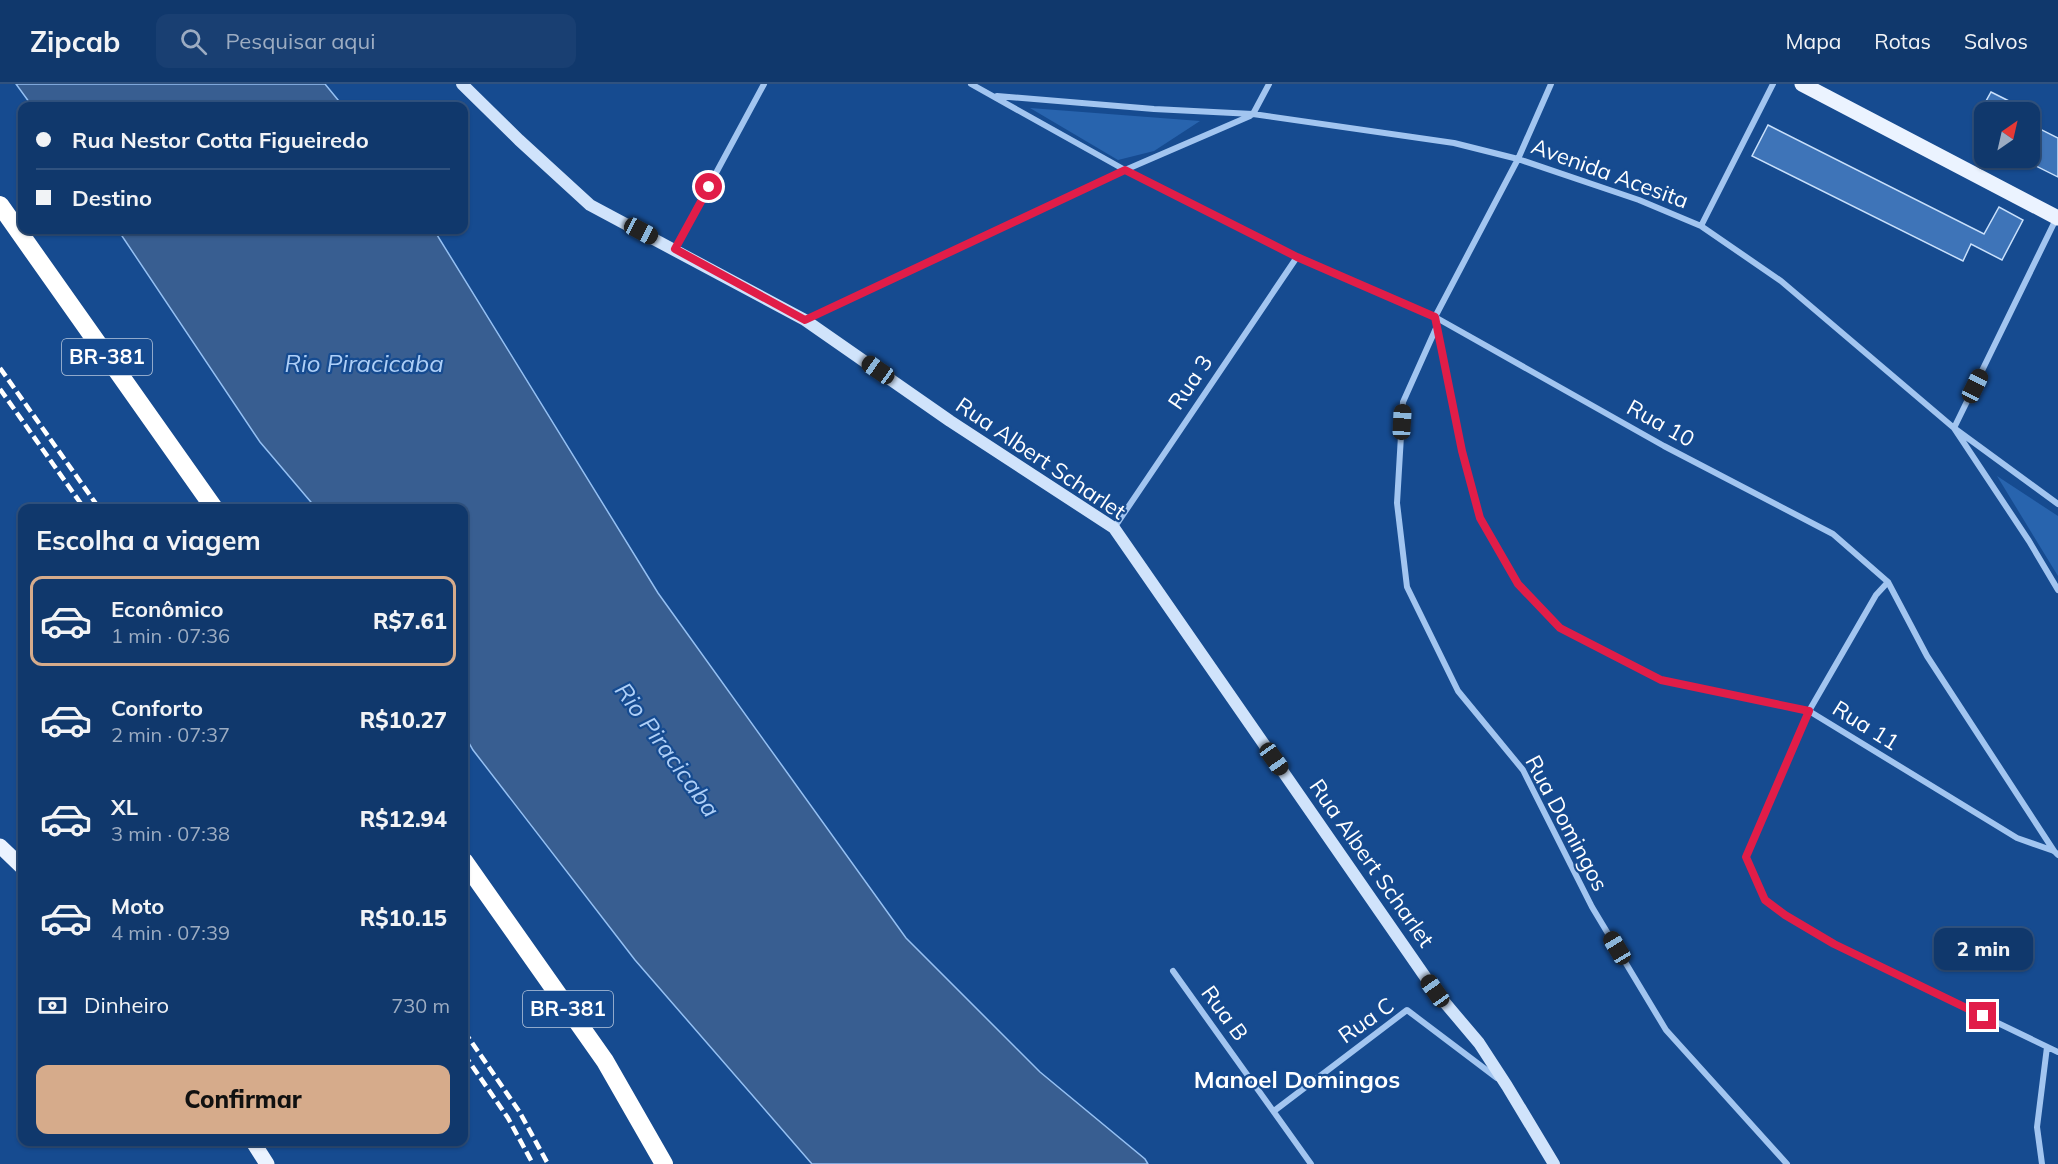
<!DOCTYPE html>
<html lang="pt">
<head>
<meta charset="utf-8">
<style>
	:root { --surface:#10386c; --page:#193f72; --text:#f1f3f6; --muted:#9cacc2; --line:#30527f; --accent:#d6ab8b }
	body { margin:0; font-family:Mulish,sans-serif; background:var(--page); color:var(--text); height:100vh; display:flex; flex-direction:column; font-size:22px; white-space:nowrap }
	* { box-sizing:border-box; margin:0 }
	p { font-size:20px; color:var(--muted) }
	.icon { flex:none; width:33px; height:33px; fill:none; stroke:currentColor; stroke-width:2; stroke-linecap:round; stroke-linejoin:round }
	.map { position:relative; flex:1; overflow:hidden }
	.panel { position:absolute; left:18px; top:420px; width:450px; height:642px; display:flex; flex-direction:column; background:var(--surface); border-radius:12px; box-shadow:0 2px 4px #0004,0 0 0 2px var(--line) }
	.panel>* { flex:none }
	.banner { position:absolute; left:18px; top:18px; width:450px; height:132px; border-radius:12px; box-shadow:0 2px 4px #0004,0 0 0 2px var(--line); display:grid; align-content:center; height:132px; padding:0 18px; background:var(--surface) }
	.needle { width:39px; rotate:34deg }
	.tools { position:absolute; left:1974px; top:18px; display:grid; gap:12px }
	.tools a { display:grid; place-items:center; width:66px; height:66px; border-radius:12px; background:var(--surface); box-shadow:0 2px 4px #0004,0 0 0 2px var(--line); font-size:30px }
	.end { position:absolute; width:27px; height:27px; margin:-14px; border:8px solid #e11d48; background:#fff; box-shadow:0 0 0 3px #fff }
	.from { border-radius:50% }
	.bubble { position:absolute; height:42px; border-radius:12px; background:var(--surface); box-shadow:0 2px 4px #0004,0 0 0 2px var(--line); font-size:20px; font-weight:800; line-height:42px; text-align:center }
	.car { position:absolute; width:18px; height:36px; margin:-18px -9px; border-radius:8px; box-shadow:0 0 4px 2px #0007; background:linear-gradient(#222 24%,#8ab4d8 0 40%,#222 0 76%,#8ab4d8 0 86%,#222 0) }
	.banner b { display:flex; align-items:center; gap:21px; height:57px; font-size:22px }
	.banner b+b { border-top:2px solid var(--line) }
	.banner i { width:15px; height:15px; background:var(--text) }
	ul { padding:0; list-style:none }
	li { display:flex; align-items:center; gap:18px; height:90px; margin:0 12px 9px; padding:0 6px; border:3px solid transparent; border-radius:12px }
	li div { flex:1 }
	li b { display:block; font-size:22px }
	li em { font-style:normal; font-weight:800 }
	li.selected { border-color:var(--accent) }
	li>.icon { width:54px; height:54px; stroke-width:1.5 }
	h2 { padding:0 18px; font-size:27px; line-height:72px }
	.pay { display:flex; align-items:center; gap:15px; height:66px; padding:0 18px; font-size:22px }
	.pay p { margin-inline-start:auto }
	.action { display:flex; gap:12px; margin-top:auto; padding:12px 18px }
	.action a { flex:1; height:69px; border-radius:12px; background:var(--accent); color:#111; font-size:24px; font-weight:800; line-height:69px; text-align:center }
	header { display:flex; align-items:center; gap:36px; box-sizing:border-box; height:84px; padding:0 30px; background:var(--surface); border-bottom:2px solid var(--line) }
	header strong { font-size:28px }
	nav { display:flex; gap:33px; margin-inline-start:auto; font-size:21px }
	.search { width:420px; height:54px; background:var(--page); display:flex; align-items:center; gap:15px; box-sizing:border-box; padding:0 21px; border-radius:12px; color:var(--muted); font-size:22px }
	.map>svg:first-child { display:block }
</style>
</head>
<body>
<header>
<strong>Zipcab</strong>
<div class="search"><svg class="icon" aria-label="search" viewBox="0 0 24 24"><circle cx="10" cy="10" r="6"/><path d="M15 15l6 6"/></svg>Pesquisar aqui</div>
<nav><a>Mapa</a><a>Rotas</a><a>Salvos</a></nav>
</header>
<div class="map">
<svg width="2058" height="1080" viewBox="0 0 2058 1080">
	<rect width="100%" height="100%" fill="#164b90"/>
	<!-- green -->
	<path fill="#2864ae" d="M1030,24L1200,37L1154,67L1118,76Z
		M1997,392L2058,432V492Z"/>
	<!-- water -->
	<path fill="#385e91" stroke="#95c0f3" stroke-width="1.5" d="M16,0H325L343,22H32Z
		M118,146H434L658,509L906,854L1040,988L1145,1075L1148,1080H812L635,876L473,666L464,650V424H316L260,358Z"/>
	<!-- building -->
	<path fill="#3e74b8" stroke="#c9e0fb" stroke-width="1.5" d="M1991,8L2031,28H1980Z
		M2030,40L2058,54V93L2030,79Z
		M1768,41L1984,150L1999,123L2023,136L2002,176L1971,160L1963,177L1752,72Z"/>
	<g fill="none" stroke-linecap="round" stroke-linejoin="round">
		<!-- street -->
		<path stroke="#a2c5f0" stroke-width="6" d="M971,0L1125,86L1297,173L1435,233L1664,362L1833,450L1888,498L1927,572L2054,767
			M1551,0L1518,75L1435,233L1462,367L1480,434L1518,500L1560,544L1661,596L1809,627L2017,754L2054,767L2058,771
			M997,12L1154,25L1253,30L1454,59L1518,75L1639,116L1701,142L1781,197L1954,344L2029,457L2058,506
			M1253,30L1269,0
			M2056,135L1954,344L2058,420
			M1701,142L1773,0
			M675,165L764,0
			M805,236L1125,86L1250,32
			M1437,242L1403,318L1397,419L1407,503L1458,607L1523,686L1592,823L1666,946L1787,1080
			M1114,444L1297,173
			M1888,498L1876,511L1809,627L1746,773L1765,816L1785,831L1834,860L2058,968
			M1173,887L1311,1080
			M1274,1027L1407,926L1497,994
			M2042,1080L2037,1043L2047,963"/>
		<!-- secondary -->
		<path stroke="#d0e3fb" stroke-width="12" d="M462,0L519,56L590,121L805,236L950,337L1114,444L1435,907L1479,959L1507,1002L1554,1080"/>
		<!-- primary -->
		<path stroke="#ebf3ff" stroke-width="15" d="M1802,0L2058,134
			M0,762L22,783
			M253,1058L267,1080"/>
		<!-- highway -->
		<path stroke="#fff" stroke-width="18" d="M0,121L214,424
			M464,777L605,977L664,1080"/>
		<!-- rail -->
		<path stroke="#fff" stroke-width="4.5" stroke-dasharray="10 4.5" stroke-linecap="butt" d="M0,284L99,424
			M0,305L84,424
			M464,947L519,1027L548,1080
			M464,970L508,1034L533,1080"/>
	</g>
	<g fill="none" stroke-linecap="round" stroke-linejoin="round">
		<!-- route -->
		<path stroke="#e11d48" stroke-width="8" d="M709,103L675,165L805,236L1125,86L1297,173L1435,233L1462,367L1480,434L1518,500L1560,544L1661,596L1809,627L1746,773L1765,816L1785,831L1834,860L1983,932"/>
	</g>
	<g text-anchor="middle" stroke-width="4.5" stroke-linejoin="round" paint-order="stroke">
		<!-- shield labels -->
		<g fill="#164b90" stroke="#b9c9de" stroke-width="1.5">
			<rect x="62" y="255" width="90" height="36" rx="4.5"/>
			<rect x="523" y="907" width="90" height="36" rx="4.5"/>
		</g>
		<g font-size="21" font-weight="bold" fill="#fff">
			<text x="107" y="280">BR-381</text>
			<text x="568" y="932">BR-381</text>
		</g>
		<!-- street labels -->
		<g font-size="22" fill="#fff" stroke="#164b90">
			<text transform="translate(1610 89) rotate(20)" y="8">Avenida Acesita</text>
			<text transform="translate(1190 298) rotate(-56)" y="8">Rua 3</text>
			<text transform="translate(1661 339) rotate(29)" y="8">Rua 10</text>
			<text transform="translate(1041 374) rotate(34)" y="8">Rua Albert Scharlet</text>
			<text transform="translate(1866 641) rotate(32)" y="8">Rua 11</text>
			<text transform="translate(1567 739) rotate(62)" y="8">Rua Domingos</text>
			<text transform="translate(1372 779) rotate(55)" y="8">Rua Albert Scharlet</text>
			<text transform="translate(1225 929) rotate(54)" y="8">Rua B</text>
			<text transform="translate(1366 936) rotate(-35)" y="8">Rua C</text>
		</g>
		<!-- water labels -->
		<g font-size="24" font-style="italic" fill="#aecff7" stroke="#164b90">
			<text x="364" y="288">Rio Piracicaba</text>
			<text transform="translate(667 666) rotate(54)" y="8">Rio Piracicaba</text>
		</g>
		<!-- neighbourhood labels -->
		<g font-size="24" font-weight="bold" fill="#fff" stroke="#164b90">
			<text x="1297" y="1004">Manoel Domingos</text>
		</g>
	</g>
</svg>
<div class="tools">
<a><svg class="needle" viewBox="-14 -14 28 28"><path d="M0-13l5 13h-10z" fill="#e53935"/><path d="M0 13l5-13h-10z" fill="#9cacc2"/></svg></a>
</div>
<i class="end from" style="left:709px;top:103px"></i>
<i class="end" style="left:1983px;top:932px"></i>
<div class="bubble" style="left:1934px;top:844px;width:99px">2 min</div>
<i class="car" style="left:641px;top:147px;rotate:118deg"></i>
<i class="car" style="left:878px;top:286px;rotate:305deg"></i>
<i class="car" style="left:1975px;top:302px;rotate:26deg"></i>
<i class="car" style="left:1402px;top:338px;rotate:3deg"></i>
<i class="car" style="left:1274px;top:675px;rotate:145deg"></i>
<i class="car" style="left:1617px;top:864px;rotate:329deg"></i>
<i class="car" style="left:1435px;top:907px;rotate:325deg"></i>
<div class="banner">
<b><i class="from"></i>Rua Nestor Cotta Figueiredo</b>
<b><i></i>Destino</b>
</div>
<section class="panel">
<h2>Escolha a viagem</h2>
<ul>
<li class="selected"><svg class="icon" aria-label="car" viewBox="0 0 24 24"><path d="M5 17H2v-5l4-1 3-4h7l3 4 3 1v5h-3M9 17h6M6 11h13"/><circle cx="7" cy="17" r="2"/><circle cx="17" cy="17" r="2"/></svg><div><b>Econômico</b><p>1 min · 07:36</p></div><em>R$7.61</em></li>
<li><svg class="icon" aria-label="car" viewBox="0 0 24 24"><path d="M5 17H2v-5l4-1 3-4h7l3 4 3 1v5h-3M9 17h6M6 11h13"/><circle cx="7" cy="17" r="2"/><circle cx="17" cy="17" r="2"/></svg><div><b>Conforto</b><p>2 min · 07:37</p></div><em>R$10.27</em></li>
<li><svg class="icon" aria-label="car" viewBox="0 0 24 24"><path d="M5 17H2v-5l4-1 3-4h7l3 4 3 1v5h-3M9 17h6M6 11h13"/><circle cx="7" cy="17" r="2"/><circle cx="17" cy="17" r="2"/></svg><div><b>XL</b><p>3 min · 07:38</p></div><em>R$12.94</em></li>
<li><svg class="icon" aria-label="car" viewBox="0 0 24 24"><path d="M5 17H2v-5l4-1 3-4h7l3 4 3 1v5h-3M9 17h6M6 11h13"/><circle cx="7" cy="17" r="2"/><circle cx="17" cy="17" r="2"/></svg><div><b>Moto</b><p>4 min · 07:39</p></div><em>R$10.15</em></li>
</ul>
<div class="pay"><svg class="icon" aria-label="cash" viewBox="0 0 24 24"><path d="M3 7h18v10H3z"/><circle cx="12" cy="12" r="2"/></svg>Dinheiro<p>730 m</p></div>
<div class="action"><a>Confirmar</a></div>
</section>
</div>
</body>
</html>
